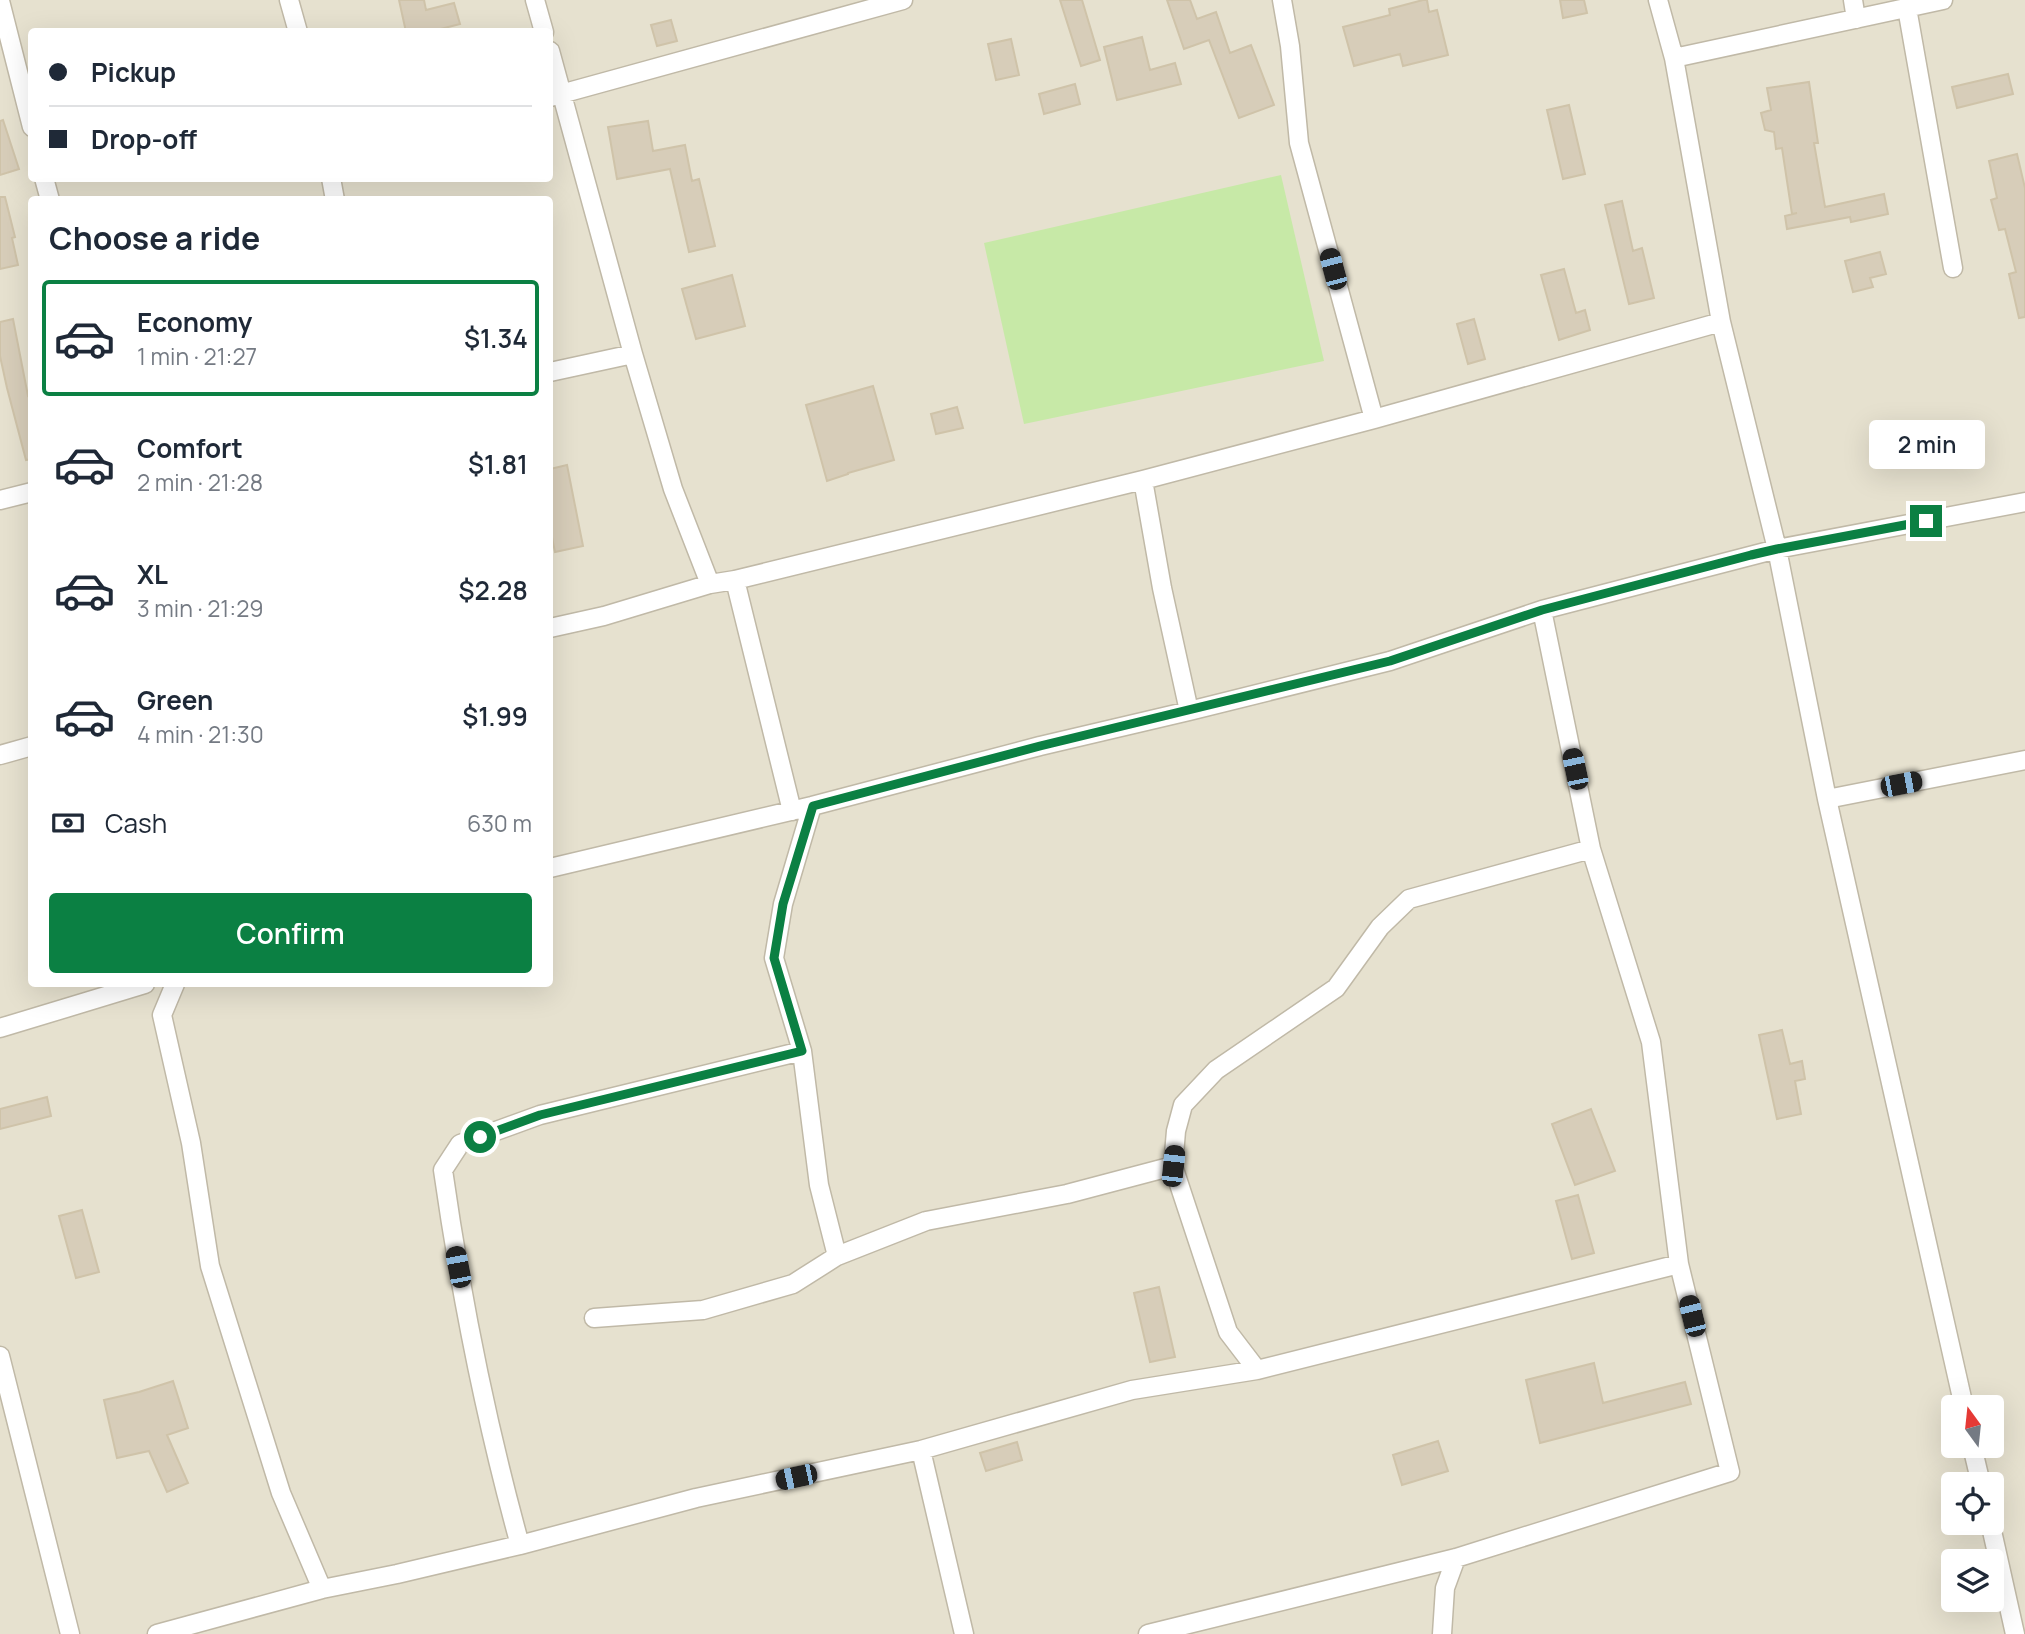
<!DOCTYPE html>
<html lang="en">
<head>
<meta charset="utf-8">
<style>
	:root { --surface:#fff; --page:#f2f2f3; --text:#1f2937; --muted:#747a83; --line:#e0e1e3; --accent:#0b8043 }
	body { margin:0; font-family:Manrope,sans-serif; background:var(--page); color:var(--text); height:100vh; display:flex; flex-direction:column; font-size:26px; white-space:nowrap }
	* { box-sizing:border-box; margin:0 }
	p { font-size:23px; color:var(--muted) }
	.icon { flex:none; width:38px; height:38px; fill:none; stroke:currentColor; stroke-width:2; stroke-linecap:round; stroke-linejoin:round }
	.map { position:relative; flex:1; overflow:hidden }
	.side { position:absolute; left:28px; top:196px; width:525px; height:791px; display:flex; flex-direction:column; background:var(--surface); border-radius:7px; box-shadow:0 7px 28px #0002 }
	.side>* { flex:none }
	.top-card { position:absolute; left:28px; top:28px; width:525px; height:154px; border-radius:7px; box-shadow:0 7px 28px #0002; display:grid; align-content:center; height:154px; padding:0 21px; background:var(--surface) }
	.needle { width:46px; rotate:345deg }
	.buttons { position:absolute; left:1941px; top:1395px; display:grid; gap:14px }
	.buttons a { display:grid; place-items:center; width:63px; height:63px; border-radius:7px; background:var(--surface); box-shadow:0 7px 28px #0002; font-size:35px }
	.end { position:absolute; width:32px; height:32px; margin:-16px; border:9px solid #0b8043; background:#fff; box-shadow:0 0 0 4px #fff }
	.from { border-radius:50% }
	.bubble { position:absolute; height:49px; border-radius:7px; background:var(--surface); box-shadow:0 7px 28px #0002; font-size:23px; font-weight:600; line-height:49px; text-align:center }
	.car { position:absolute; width:21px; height:42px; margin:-21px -10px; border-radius:9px; box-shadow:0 0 5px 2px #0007; background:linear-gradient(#222 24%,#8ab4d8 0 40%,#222 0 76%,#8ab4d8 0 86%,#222 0) }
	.top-card b { display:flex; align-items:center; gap:24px; height:66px; font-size:26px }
	.top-card b+b { border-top:2px solid var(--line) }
	.top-card i { width:18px; height:18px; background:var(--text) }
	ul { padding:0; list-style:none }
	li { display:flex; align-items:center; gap:21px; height:116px; margin:0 14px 10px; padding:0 7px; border:4px solid transparent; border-radius:7px }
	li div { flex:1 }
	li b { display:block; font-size:26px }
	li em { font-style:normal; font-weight:600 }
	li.selected { border-color:var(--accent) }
	li>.icon { width:63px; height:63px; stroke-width:1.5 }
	h2 { padding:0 21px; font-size:32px; line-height:84px }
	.pay { display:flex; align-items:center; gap:18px; height:77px; padding:0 21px; font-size:26px }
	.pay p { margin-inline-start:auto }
	.action { display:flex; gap:14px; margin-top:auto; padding:14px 21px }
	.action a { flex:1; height:80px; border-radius:7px; background:var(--accent); color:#fff; font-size:28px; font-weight:600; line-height:80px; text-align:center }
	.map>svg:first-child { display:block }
</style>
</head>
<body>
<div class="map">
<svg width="2025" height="1634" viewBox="0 0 2025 1634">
	<rect width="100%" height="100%" fill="#f2eee1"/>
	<!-- residential -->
	<path fill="#e6e1cf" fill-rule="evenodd" d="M0,0H2025V1634H0ZM32,32H550V178H32ZM32,200H550V984H32ZM1953,1407H1992V1446H1953ZM1953,1484H1992V1522H1953ZM1953,1561H1992V1600H1953Z"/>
	<!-- green -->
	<path fill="#c7e9a7" d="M1281,175L1324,361L1024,424L984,243Z"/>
	<!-- building -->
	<path fill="#d7cdb9" stroke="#cfc3a9" stroke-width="2" d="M399,0H424L426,10L454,3L460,24L429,32H406Z
		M1060,0H1082L1100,60L1081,66Z
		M1167,0H1190L1197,19L1216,12L1230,53L1251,45L1274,105L1239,118L1209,40L1184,49Z
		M1423,0H1427L1429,12L1437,10L1448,55L1403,66L1400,54L1354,66L1343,27L1390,15L1389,9Z
		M1560,0H1584L1587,13L1563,18Z
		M671,20L677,41L657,46L651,25Z
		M1142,37L1150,70L1175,63L1181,84L1117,100L1104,47Z
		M1011,39L1019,75L996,80L988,44Z
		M2008,74L2013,94L1957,108L1952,87Z
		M1809,82L1818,143H1814L1825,207L1884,194L1888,214L1851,222L1850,217L1787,229L1785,216L1797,213L1792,214L1782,148L1776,149L1774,132L1765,130L1761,113L1771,110L1767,88Z
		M1075,84L1080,104L1044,114L1039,94Z
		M1569,105L1585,174L1563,179L1547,110Z
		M3,120L19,169L0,175V121Z
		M648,121L653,151L685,145L692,181L699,179L715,246L689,252L670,169L617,179L608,127Z
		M2017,154L2025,188V317L2019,318L2009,274L2016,272L2005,229L1999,230L1991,200L1997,198L1989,161Z
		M0,197H5L15,237L12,238L18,265L0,269Z
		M1622,201L1633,251L1642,248L1654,298L1629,304L1605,205Z
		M1880,252L1886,274L1870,278L1873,287L1853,292L1845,261Z
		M1564,269L1576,313L1585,310L1590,330L1559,340L1541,275Z
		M732,275L745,326L696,339L682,289Z
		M13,319L28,396L32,395V459L26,460L7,388L0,356V322Z
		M1474,319L1485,359L1468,364L1457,324Z
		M873,386L894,460L848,473V474L827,481L806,405Z
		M957,407L963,428L936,434L931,414Z
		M567,465L583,546L555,552L550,528V469Z
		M1782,1030L1790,1064L1802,1061L1805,1079L1795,1081L1801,1114L1777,1119L1759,1035Z
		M47,1097L51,1116L0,1129V1109Z
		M1591,1109L1615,1171L1575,1185L1552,1124Z
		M1578,1195L1594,1253L1572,1259L1556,1201Z
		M82,1210L99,1272L76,1278L59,1216Z
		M1159,1287L1175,1357L1150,1362L1134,1293Z
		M1594,1363L1603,1403L1685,1382L1691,1404L1540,1443L1526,1380Z
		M173,1381L188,1428L167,1435L188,1483L167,1492L149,1451L117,1458L104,1400L139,1392Z
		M1438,1441L1448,1471L1402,1485L1393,1455Z
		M1017,1442L1022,1460L986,1471L980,1453Z"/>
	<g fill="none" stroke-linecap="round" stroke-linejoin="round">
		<!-- minor casing -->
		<g stroke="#c0b9a7" stroke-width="21">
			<path id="minor" d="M289,0L298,32
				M535,0L544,32
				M1282,0L1290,46L1299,143L1374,419
				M1853,0L1856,19
				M0,1L32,127
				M1907,8L1953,268
				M550,51L633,354L673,489L710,584
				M1674,58L1943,0
				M550,97L903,0
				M44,178L50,200
				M331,178L335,200
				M1721,322L1777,549L1827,799L1964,1407
				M550,372L633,354
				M1143,480L1162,588L1189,711
				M0,500L32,492
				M735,580L792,811
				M550,628L604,616L710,584L735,580L1143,480L1374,419L1721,322L1674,58L1658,0
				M0,755L32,746
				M1827,799L2025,760
				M812,806L783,904L774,958L802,1051L819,1185L837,1256
				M550,868L812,806L1040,746L1189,711L1390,661L1542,610L1777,549L2025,502
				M175,984L162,1015L191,1143L210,1266L281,1493L322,1589
				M0,1028L145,984
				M594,1318L703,1310L793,1284L837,1256L926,1221L1067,1194L1173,1166
				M0,1356L70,1634
				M1257,1370L1228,1332L1173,1166L1176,1131L1183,1105L1216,1070L1336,988L1380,927L1409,899L1591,849
				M1972,1446L1981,1484
				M921,1450L964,1634
				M1990,1522L2015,1634
				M520,1545C486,1422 461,1296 443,1170L460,1144L540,1115L802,1051
				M157,1634L322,1589L397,1574L520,1545L696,1498L921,1450L1132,1390L1257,1370L1679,1264
				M1148,1634L1456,1558L1730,1472L1679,1264L1651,1042L1591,849L1542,610
				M1442,1634L1445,1588L1456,1558"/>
		</g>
		<!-- minor -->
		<use href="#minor" stroke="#fff" stroke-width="18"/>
	</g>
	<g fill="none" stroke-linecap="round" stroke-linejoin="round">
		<!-- route -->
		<path stroke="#0b8043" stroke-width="9" d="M480,1137L540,1115L802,1051L774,958L783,904L813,806L1040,746L1390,661L1542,610L1751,555L1777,549L1926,521"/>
	</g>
</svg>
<div class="buttons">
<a><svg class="needle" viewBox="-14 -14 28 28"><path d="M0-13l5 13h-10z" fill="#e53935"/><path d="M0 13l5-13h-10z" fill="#747a83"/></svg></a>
<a><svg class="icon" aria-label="locate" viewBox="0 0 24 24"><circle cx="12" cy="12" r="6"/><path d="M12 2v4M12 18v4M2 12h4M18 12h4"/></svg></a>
<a><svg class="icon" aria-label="layers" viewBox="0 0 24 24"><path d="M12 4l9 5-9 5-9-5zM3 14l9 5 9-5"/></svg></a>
</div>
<i class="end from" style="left:480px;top:1137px"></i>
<i class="end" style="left:1926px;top:521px"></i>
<div class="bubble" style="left:1869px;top:420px;width:116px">2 min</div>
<i class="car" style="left:1333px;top:269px;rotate:345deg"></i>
<i class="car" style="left:1575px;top:769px;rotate:348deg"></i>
<i class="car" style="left:1901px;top:784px;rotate:79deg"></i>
<i class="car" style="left:1173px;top:1166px;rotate:6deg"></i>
<i class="car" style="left:458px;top:1267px;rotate:349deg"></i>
<i class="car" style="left:1692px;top:1316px;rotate:346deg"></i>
<i class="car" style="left:796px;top:1477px;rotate:258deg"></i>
<div class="top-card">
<b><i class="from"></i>Pickup</b>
<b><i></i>Drop-off</b>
</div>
<section class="side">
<h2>Choose a ride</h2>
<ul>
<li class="selected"><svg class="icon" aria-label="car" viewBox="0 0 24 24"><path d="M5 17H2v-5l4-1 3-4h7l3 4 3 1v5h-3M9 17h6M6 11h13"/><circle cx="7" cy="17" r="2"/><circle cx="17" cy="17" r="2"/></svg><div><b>Economy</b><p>1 min · 21:27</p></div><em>$1.34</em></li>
<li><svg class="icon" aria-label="car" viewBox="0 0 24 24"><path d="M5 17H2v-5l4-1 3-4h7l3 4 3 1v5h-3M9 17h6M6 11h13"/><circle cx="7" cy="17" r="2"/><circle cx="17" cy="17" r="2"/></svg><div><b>Comfort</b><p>2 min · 21:28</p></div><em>$1.81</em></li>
<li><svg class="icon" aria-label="car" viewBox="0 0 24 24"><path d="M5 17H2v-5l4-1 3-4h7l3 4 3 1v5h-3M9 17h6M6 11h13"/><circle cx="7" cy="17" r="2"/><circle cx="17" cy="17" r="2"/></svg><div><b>XL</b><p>3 min · 21:29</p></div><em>$2.28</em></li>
<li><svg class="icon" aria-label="car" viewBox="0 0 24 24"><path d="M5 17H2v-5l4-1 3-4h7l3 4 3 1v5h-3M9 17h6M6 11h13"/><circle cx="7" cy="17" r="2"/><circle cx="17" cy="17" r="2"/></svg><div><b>Green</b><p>4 min · 21:30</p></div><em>$1.99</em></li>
</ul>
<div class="pay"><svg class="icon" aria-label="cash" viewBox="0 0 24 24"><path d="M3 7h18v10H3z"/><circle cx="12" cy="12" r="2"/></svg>Cash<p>630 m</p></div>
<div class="action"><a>Confirm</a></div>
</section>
</div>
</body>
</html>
